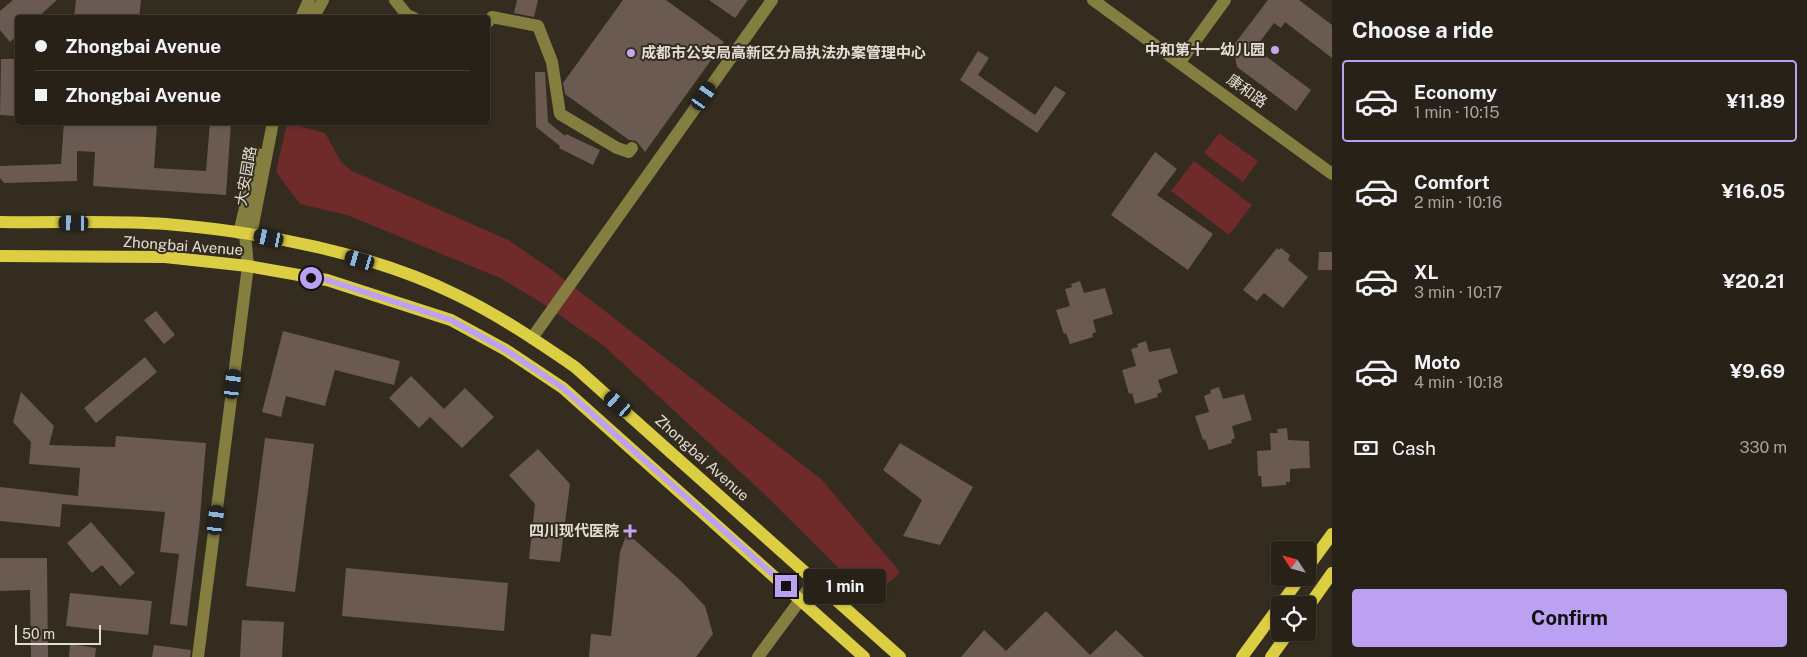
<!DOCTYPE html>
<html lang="en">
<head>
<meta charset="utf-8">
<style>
	:root { --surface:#272117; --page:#332e24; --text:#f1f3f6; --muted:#a4a3a1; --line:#433e36; --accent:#bca0f2 }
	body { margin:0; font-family:"Public Sans","Noto Sans SC",sans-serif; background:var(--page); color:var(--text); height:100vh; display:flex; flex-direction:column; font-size:19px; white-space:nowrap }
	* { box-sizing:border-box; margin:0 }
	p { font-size:16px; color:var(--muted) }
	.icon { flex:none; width:28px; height:28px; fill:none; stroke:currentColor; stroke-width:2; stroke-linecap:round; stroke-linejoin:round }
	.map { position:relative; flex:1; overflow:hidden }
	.panel { display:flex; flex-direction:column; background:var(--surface); width:475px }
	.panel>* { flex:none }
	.top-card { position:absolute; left:15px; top:15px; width:475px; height:110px; border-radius:5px; box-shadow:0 1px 4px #0004,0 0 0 1px var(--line); display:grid; align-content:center; height:110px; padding:0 20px; background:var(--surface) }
	.needle { width:32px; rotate:306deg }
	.buttons { position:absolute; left:1271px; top:541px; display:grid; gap:10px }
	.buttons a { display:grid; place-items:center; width:45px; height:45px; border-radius:5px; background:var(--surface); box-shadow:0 1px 4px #0004,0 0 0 1px var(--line); font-size:25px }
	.scale { position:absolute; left:15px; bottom:12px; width:86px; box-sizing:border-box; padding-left:5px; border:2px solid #e3ddd5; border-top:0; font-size:14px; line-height:18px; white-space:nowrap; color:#e3ddd5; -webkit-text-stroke:4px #342c1f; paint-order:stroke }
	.end { position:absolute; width:22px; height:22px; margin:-11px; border:6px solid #bca0f2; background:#111; box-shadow:0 0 0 2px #111 }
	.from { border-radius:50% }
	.bubble { position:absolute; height:35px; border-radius:5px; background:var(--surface); box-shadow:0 1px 4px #0004,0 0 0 1px var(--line); font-size:16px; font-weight:700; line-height:35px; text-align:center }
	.car { position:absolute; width:15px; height:30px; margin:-15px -8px; border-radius:6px; box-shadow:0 0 4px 1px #0007; background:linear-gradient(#222 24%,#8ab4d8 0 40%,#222 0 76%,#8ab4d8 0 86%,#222 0) }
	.top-card b { display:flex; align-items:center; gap:18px; height:48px; font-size:19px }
	.top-card b+b { border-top:1px solid var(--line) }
	.top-card i { width:12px; height:12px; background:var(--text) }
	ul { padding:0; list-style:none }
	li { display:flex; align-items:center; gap:15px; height:82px; margin:0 10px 8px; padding:0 10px; border:2px solid transparent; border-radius:5px }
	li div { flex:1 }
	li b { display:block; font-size:19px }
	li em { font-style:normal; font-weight:700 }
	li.selected { border-color:var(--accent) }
	li>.icon { width:45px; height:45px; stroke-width:1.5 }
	h2 { padding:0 20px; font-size:22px; line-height:60px }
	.pay { display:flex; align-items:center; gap:12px; height:55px; padding:0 20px; font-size:19px }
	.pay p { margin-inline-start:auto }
	.button { display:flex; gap:10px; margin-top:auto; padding:10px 20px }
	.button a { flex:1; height:58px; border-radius:5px; background:var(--accent); color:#111; font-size:20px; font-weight:700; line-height:58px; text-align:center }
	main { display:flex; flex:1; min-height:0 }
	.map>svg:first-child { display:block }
</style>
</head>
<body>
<main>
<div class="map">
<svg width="1332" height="657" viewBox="0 0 1332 657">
	<rect width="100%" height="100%" fill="#342c1f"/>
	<!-- green -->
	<path fill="#6e2b2a" d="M287,123L325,133L341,162L352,171L508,240L552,270L821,479L900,572L871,600L762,492L604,346L542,303L500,278L347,215L300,204L276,172Z
		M1219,133L1258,161L1243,182L1204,153Z
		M1194,161L1252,205L1229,235L1171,191Z"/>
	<!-- building -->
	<path fill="#6a5a52" d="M13,0H57L37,18H18V35L10,42L0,30V11Z
		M76,0H141L139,18H74Z
		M517,0H538L534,17L514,13Z
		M623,0H666L724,42L645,152L636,141L629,140L565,94L563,83Z
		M709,0H748L735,18Z
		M1268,0H1299L1332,25V58L1285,22L1281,28L1274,23L1255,48L1311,90L1296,111L1237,67L1233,46Z
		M978,51L989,58L978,75L1035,115L1055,86L1066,93L1037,133L960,80Z
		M1,59H18V116L0,115Z
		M535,72H545L548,122L565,136L566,134L600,150L593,165L559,148L560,146L536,127Z
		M64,122L157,123L154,168L206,171L210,122H231L226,195L93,186L95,152L77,151V181L4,183L0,178V166L61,164Z
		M1155,152L1177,169L1157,195L1213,234L1188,270L1111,215Z
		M1277,248L1279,250L1281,248L1290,255L1288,260L1308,277L1283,308L1264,293L1257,301L1243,290Z
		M1319,252H1332V270H1318Z
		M1080,281L1084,293L1105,288L1113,314L1093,320L1096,332L1092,334L1093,337L1070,344L1066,333L1064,334L1056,310L1070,306L1065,289L1072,287L1071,284Z
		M156,311L175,335L164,344L144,320Z
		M283,331L400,361L394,385L335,370L325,406L286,396L281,417L262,412Z
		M1146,341L1149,352L1170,348L1178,373L1158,380L1162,392L1157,394L1158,397L1135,404L1132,393L1129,394L1122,370L1136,366L1131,349L1138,347L1137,344Z
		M145,357L157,372L96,423L84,408Z
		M411,376L444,409L465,388L494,417L462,448L430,417L419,428L389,398Z
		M1219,387L1223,399L1244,394L1252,420L1232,426L1235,438L1231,440L1232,443L1209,450L1205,439L1203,440L1195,416L1209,412L1204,396L1211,393L1210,390Z
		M21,392L54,426L49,445L115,447L116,436L206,443L199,529L187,626L170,624L179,554L160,552L165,512L62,504L60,527L0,521V487L78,496L80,468L29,464L31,442L13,422Z
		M1287,428L1288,440L1309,441L1310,468L1290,469V482H1286V485L1262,487L1261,476H1258L1257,451L1271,450L1270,433H1278L1277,429Z
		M265,438L314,444L295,592L246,586Z
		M900,443L973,487L940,545L903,536L922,500L883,470Z
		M538,449L570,484L560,562L529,559L535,504L509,475Z
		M91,522L135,573L120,586L102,565L92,573L67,543Z
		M627,533L681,581L705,606L713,634L696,657H589L591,634L611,636L620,552Z
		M0,558H47L48,657H31L30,590L0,591Z
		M346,568L508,583L504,631L342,616Z
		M70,593L152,601L148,635L66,626Z
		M1046,611L1090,655L1116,630L1144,657H961L984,630L1006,651Z
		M242,620L284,622L282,657H240Z
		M70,644L96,648L95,657H69Z
		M154,645L191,650L190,657H152Z"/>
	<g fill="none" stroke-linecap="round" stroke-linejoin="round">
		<!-- minor -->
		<path stroke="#847e41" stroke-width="12" d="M395,0L407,15L414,18
			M1093,0L1332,174
			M301,18L309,0
			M313,18L323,0
			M488,22L492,17L538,26L552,62L560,114L617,148L629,152L632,148
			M1180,62L1225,0
			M239,233L258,154
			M251,235L273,122
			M532,338L772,0
			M198,657L248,266L245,234
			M758,657L815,580"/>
		<!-- major -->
		<path stroke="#dcce42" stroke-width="12" d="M0,222C55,223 112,220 166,224C262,232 373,253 459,296C500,316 537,341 575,367L900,657
			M0,256L165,257L248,266L327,280L451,320L506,350L563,388L864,657
			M1308,567L1332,534
			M1308,607L1332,573
			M1242,657L1300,578
			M1271,657L1289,632"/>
	</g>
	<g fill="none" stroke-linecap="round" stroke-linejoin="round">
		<!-- route -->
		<path stroke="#bca0f2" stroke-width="6" d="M311,278L327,280L451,320L506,350L563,388L786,586"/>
	</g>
	<!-- markers -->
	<g fill="#c6a6f0" stroke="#342c1f" stroke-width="2">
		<circle cx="1275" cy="50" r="5"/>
		<circle cx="631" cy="53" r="5"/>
		<path d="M627.5 523.5h5v5h5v5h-5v5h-5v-5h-5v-5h5z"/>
	</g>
	<g text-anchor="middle" stroke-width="4" stroke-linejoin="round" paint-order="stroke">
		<!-- poi labels -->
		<g font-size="15" font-weight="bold" fill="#e3ddd5" stroke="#342c1f" text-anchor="end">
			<text x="1265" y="55">中和第十一幼儿园</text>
			<text x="641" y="58" text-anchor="start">成都市公安局高新区分局执法办案管理中心</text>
			<text x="619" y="536">四川现代医院</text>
		</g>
		<!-- street labels -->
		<g font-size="15" fill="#e3ddd5" stroke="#342c1f">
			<text transform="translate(1247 91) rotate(36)" y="5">康和路</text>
			<text transform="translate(246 176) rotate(-80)" y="5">大安园路</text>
			<text transform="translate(183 246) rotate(4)" y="5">Zhongbai Avenue</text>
			<text transform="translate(702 458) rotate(42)" y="5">Zhongbai Avenue</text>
		</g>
	</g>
</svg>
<div class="buttons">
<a><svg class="needle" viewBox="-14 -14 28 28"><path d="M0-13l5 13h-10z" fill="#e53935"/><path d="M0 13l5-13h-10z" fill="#a4a3a1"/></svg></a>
<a><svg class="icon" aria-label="locate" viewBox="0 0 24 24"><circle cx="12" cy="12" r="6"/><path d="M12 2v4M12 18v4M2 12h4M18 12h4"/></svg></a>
</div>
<div class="scale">50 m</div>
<i class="end from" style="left:311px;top:278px"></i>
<i class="end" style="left:786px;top:586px"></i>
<div class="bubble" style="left:804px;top:569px;width:82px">1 min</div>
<i class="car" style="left:704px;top:96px;rotate:35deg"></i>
<i class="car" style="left:74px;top:223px;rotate:271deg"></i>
<i class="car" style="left:269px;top:238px;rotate:282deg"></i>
<i class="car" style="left:360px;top:260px;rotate:286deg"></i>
<i class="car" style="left:233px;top:384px;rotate:7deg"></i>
<i class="car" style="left:618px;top:404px;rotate:311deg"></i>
<i class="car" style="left:216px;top:520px;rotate:7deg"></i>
<div class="top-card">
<b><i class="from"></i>Zhongbai Avenue</b>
<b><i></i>Zhongbai Avenue</b>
</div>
</div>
<section class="panel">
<h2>Choose a ride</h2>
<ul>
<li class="selected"><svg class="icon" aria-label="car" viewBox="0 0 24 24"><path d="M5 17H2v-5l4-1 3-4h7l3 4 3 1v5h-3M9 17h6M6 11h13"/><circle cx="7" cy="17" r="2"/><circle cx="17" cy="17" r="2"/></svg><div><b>Economy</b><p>1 min · 10:15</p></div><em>¥11.89</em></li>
<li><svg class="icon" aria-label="car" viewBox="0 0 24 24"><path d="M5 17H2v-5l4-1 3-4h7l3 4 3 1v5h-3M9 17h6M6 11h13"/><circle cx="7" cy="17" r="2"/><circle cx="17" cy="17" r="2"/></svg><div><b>Comfort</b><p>2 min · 10:16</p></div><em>¥16.05</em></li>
<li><svg class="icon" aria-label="car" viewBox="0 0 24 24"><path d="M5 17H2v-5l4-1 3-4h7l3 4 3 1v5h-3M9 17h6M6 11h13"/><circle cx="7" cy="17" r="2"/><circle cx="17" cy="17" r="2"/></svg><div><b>XL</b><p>3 min · 10:17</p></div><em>¥20.21</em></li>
<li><svg class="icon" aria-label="car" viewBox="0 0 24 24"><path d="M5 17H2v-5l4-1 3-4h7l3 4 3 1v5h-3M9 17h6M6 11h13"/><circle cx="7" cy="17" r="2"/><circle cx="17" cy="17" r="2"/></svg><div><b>Moto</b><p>4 min · 10:18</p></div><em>¥9.69</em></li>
</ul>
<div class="pay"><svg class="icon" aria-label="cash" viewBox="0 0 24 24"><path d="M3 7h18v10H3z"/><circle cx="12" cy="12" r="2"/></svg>Cash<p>330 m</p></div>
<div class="button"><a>Confirm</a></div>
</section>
</main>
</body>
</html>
